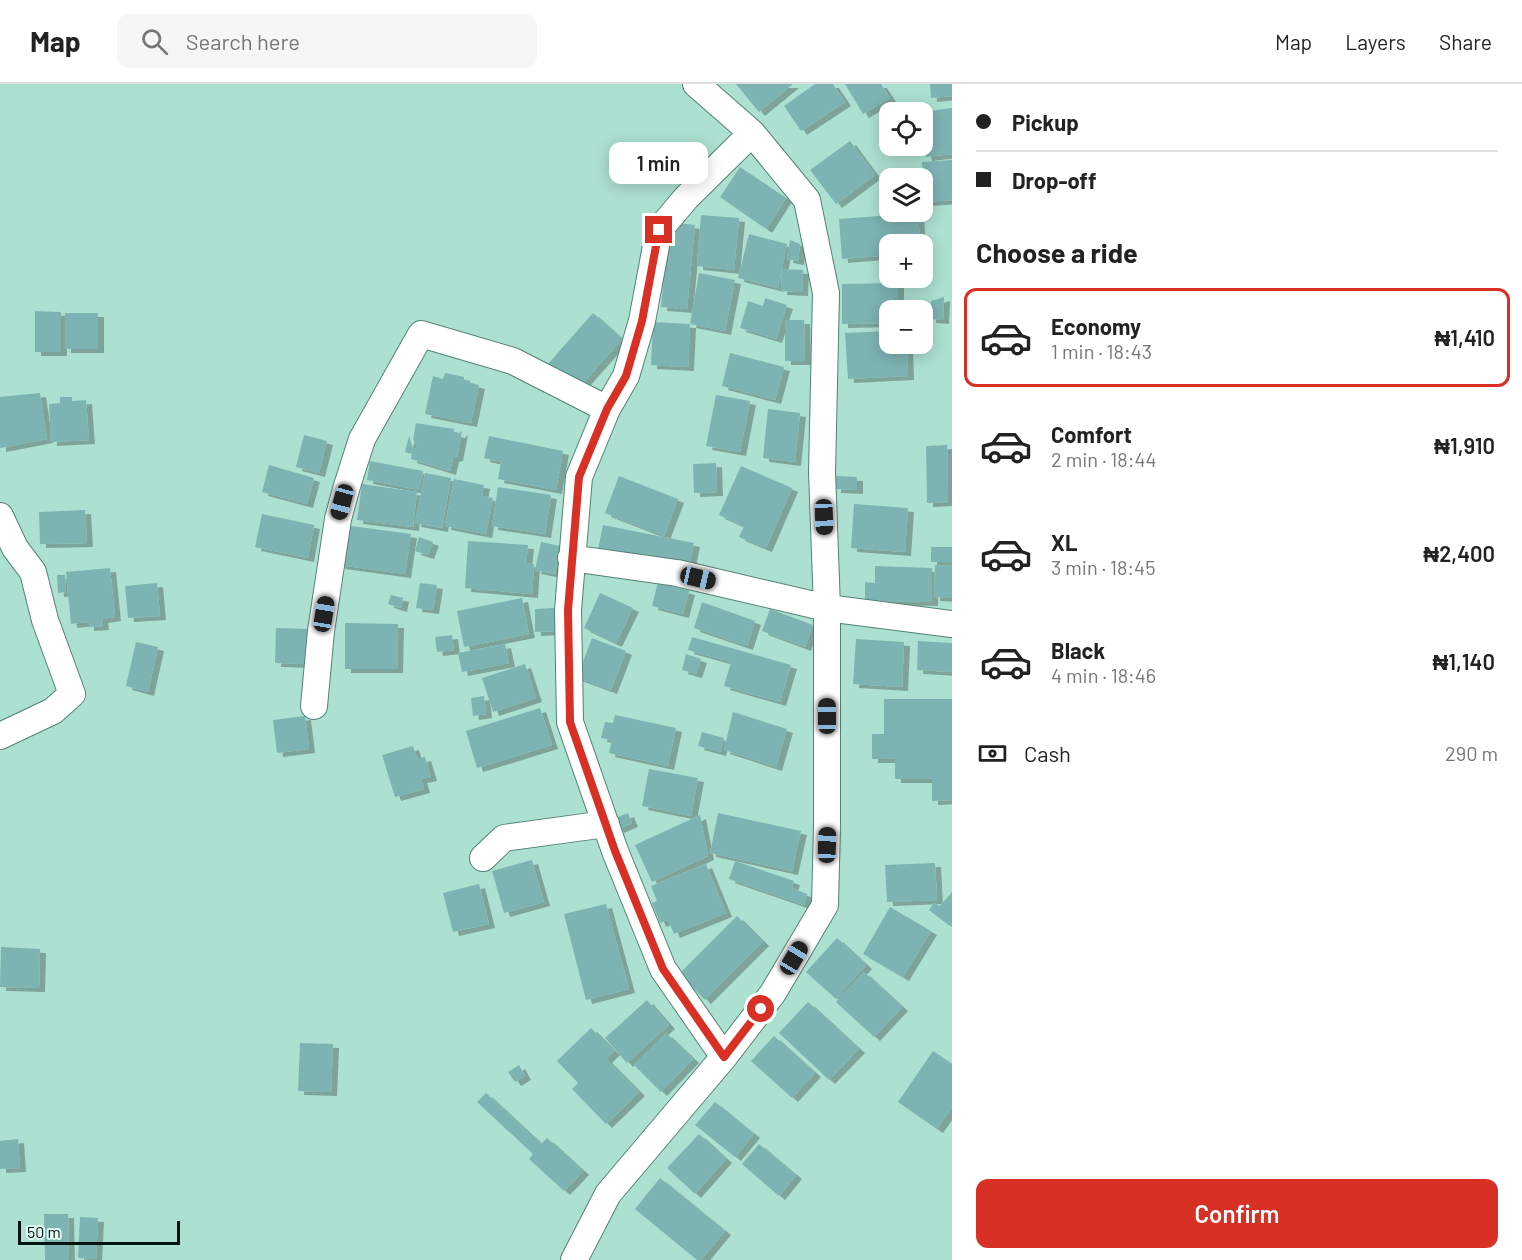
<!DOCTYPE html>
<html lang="en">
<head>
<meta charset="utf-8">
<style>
	:root { --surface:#fff; --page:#f6f6f6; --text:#222; --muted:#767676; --line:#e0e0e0; --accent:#d93025 }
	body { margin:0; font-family:Barlow,sans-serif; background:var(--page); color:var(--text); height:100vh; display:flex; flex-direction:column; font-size:22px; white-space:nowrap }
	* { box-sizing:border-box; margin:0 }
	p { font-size:20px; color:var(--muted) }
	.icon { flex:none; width:33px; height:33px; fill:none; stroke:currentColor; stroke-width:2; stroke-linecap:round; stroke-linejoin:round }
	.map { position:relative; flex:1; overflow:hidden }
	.drawer { display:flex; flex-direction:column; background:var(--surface); width:570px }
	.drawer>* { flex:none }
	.banner { display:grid; align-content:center; height:132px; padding:0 24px; background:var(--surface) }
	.buttons { position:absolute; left:879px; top:18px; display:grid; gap:12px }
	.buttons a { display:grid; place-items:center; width:54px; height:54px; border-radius:12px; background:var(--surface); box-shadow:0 3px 15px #0003; font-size:30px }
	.scale { position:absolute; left:18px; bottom:15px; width:162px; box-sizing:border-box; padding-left:6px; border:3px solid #01130e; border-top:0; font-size:16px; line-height:21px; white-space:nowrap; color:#01130e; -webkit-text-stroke:4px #e1fbf3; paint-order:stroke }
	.end { position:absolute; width:27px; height:27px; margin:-14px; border:8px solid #d93025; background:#fff; box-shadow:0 0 0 3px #fff }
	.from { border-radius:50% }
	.bubble { position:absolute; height:42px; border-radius:12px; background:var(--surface); box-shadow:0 3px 15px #0003; font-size:20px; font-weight:600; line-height:42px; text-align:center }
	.car { position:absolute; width:18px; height:36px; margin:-18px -9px; border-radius:8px; box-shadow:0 0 4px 2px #0007; background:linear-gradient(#222 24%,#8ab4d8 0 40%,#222 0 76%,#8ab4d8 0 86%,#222 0) }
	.banner b { display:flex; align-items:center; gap:21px; height:57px; font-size:22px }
	.banner b+b { border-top:2px solid var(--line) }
	.banner i { width:15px; height:15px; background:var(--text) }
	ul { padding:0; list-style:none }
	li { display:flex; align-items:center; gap:18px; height:99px; margin:0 12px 9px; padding:0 12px; border:3px solid transparent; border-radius:12px }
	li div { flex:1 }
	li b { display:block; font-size:22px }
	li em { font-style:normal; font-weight:600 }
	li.selected { border-color:var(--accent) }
	li>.icon { width:54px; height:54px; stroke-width:1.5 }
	h2 { padding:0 24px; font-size:27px; line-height:72px }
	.pay { display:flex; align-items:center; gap:15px; height:66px; padding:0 24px; font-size:22px }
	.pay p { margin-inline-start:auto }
	.cta { display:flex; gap:12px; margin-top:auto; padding:12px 24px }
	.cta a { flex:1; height:69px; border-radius:12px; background:var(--accent); color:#fff; font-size:24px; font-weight:600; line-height:69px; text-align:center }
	header { display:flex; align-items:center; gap:36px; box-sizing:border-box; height:84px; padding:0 30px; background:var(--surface); border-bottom:2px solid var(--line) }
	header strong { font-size:28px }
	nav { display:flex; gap:33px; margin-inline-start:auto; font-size:21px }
	.search { width:420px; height:54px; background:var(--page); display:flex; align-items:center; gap:15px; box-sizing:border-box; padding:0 21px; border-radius:12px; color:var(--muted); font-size:22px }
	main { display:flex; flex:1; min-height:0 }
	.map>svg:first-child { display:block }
</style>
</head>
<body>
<header>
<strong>Map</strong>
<div class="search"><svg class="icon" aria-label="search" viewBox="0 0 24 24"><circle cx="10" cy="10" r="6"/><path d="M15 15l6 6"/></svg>Search here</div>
<nav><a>Map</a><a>Layers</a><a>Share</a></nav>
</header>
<main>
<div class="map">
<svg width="952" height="1176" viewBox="0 0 952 1176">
	<defs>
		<filter id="shadow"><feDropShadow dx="6" dy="4" stdDeviation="0" flood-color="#0004"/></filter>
	</defs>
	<rect width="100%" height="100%" fill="#ace0d0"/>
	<!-- building -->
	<path fill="#7db4b3" filter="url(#shadow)" d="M736,0H793L759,28Z
		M815,0H833L845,18L801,47L784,22Z
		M845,0H881L890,14L863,30Z
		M930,0H952V12L931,14Z
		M952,24V70L926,73L922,50V28Z
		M850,57L875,91L836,120L810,86Z
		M952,76V116L925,118L922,78Z
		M740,83L786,114L766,145L720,113Z
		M918,129L920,160H890V171L842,175L839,135Z
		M701,131L739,134L734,186L697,182Z
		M669,138L695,141L687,225L661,223Z
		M749,150L787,160L778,204L738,194Z
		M790,156L800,160L798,177L787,175Z
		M782,185L803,186L802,208L781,207Z
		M699,189L735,196L725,247L690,240L688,283L651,281L653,238L690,240Z
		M898,199V226H890V239L842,240V200Z
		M944,213L943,236L930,235L931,217Z
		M765,214L787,221L776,255L740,244L748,217L763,222Z
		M35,227L61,228V268H35Z
		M65,229H98V265H65Z
		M593,229L622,255L577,306L548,280Z
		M785,236H804L805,277H785Z
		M890,247V260H907L908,292L848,295L845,249Z
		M730,269L784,283L775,316L722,302Z
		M445,289L464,293V297L479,301L471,339L425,330L433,292L443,295Z
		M40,309L47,355L0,364V313Z
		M716,311L750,317L740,368L706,362Z
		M60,313H72V317L86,316L89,356L51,358L49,320L60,319Z
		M768,325L800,329L795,378L763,374Z
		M416,339L454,345V349L459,350L462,347L457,373L453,374L450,387L411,375L412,370L405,368L409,352L413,364H418L413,355Z
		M304,351L327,357L319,389L296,383Z
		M489,352L563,367L556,406L498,395L501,378L484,374Z
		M947,361L948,418L927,419L926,362Z
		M370,377L423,387L419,406L367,396Z
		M716,379L717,408L694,409L693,380Z
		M269,381L314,394L307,420L262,408Z
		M741,382L792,404L766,464L739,453L744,442L719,431Z
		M425,389L451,394L442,444L415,439Z
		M619,392L678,415L664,452L605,429Z
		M835,392L857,393V406L835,405Z
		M454,395L484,401L482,412L493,414L486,450L445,442Z
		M362,400L417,408L413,443L357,436Z
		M498,403L551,411L545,450L492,442Z
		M854,420L908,424L905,468L851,464Z
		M85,426L87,459L40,460L39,428Z
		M262,430L314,441L308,474L255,463Z
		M344,441L411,450L405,490L339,481Z
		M603,441L694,459L689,484L598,465Z
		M419,453L433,458L428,471L415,467Z
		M468,457L528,461L526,479L534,480L532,510L465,504Z
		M541,458L560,462L555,490L535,486Z
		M931,463H952V478H931Z
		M935,481L952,482V514L934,513Z
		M875,482L932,484V518L865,517V498L875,499Z
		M110,484L115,533L102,535L103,542L88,543V538L71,540L66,488Z
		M57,491H65L66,508L58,509Z
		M658,498L689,507L683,530L652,522Z
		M157,499L160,532L128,534L125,502Z
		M420,499L437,501L433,526L416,524Z
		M600,509L633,524L616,559L584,544Z
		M391,511L403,514L401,524L388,520Z
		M522,514L529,550L464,563L457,527Z
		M702,518L755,537L747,562L694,544Z
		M554,524L555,547L535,548V525Z
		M770,525L813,541L805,563L762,547Z
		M345,539L398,540L397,585H345Z
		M276,544L308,545L307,580L275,579Z
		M452,551L454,566L437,568L435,553Z
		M692,553L791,581L780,618L724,602L731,578L688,566Z
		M592,554L626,567L611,606L573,592L579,577L583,578Z
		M856,555L904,558L902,603L853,600Z
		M918,557L952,559V588L917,586Z
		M136,558L158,563L148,608L126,602Z
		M505,560L509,579L462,588L458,569Z
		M686,570L701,575L696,590L682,586Z
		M525,580L536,614L493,628L482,594Z
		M484,612L486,630L473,632L471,614Z
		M884,615H952V716L932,717V695H895V675H872V650H884Z
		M540,624L552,661L477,684L466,647Z
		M733,628L787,645L776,683L724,666Z
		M615,631L676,644L668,682L609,669L612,656L601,654L605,638L613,639Z
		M305,632L309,665L277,669L273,636Z
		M702,648L724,654L720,668L698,662Z
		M413,662L417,675L425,673L431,693L421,695L424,705L395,713L382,671Z
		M649,685L698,694L691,732L642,722Z
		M628,729L632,739L618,745L613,735Z
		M718,729L801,747L792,787L710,769Z
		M700,731L708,772L652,798L635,761Z
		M532,776L544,818L504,829L492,787Z
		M735,777L794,797L792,804L807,810L804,821L729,795Z
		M935,779L937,816L887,818L885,781Z
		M706,780L726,829L674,850L668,836L660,839L652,819L657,817L651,802Z
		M479,800L489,840L453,848L443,809Z
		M952,808V840L950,842L929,826L934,819L940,822Z
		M606,820L629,905L586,916L564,830Z
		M890,823L931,847L903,893L863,870Z
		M737,832L763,858L705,916L679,890Z
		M837,854L866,881L836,915L806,888Z
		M1,863L40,865L39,904L0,903Z
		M864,888L902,923L874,953L836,918Z
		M647,916L669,941L627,979L605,954Z
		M808,918L859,965L829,996L779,949Z
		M591,944L614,967L606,975L639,1008L606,1040L572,1005L578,999L557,977Z
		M666,949L693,975L661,1008L634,981Z
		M774,952L815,989L792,1014L751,977Z
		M300,959L333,960L331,1008L298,1007Z
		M933,967L952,980V1024L937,1045L898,1018Z
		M519,981L525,992L515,998L508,988Z
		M486,1009L541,1060L547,1054L583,1087L564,1107L529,1075L533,1070L477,1018Z
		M715,1018L754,1050L735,1073L695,1041Z
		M699,1050L726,1075L695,1110L667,1084Z
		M18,1055L20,1084L0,1085V1057Z
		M759,1060L796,1091L779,1112L742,1080Z
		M660,1094L725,1147L701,1176H697L635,1125Z
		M44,1130H68L69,1176H45Z
		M80,1133L98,1134L96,1175L78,1174Z"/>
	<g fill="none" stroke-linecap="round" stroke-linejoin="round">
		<!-- minor casing -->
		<g stroke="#528375" stroke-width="28">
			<path id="minor" d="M0,432L15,464L33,488L45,536L72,610L53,627L0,652
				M571,474L677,489L827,524L952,540
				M314,622L321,547L338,435L347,402L362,355L421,250L513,277L607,325
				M483,774L504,754L606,740
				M724,973L663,885L615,767L570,638L568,526L579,393L607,325L626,292L642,237L659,146L686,114L752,49
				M574,1176L608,1110L724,973L773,909L825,821L827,741V524L822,388L826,209L807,116L752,49L696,0"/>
		</g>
		<!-- minor -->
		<use href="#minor" stroke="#fff" stroke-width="26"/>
	</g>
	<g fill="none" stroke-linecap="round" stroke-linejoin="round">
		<!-- route -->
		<path stroke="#d93025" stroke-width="8" d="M659,146L642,237L626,292L607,325L579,393L568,526L570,638L615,767L663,885L724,973L761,925"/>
	</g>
</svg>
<div class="buttons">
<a><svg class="icon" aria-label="locate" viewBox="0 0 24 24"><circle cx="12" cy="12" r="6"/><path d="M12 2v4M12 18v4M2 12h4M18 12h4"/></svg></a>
<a><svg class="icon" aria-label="layers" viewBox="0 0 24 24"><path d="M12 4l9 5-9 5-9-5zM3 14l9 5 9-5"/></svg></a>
<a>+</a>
<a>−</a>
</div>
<div class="scale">50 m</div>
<i class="end from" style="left:761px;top:925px"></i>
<i class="end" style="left:659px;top:146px"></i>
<div class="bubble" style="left:609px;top:58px;width:99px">1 min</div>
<i class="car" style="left:342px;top:418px;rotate:195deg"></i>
<i class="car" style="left:824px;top:433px;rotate:178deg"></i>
<i class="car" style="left:698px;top:494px;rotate:103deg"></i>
<i class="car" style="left:324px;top:530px;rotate:9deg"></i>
<i class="car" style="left:827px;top:632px;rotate:0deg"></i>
<i class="car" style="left:827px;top:761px;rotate:2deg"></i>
<i class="car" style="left:794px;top:874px;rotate:31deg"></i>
</div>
<section class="drawer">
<div class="banner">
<b><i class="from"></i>Pickup</b>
<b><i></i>Drop-off</b>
</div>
<h2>Choose a ride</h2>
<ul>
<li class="selected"><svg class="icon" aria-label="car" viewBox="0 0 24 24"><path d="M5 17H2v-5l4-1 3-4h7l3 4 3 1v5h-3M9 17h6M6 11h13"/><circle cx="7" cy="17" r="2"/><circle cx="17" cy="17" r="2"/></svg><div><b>Economy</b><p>1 min · 18:43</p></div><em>₦1,410</em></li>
<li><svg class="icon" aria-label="car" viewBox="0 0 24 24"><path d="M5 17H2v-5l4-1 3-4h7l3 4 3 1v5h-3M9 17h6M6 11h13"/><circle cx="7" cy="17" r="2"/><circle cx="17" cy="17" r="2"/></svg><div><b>Comfort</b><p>2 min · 18:44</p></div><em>₦1,910</em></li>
<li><svg class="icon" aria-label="car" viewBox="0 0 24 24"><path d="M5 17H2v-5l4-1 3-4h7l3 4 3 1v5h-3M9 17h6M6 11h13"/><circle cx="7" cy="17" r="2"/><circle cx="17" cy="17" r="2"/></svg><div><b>XL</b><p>3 min · 18:45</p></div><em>₦2,400</em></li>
<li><svg class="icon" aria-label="car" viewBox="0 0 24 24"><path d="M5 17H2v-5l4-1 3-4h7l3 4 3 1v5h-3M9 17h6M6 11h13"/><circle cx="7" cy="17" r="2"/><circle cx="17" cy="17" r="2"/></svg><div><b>Black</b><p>4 min · 18:46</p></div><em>₦1,140</em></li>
</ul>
<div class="pay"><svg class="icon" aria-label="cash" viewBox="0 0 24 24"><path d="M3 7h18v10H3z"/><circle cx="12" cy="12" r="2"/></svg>Cash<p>290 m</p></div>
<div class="cta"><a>Confirm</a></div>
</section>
</main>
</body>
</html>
